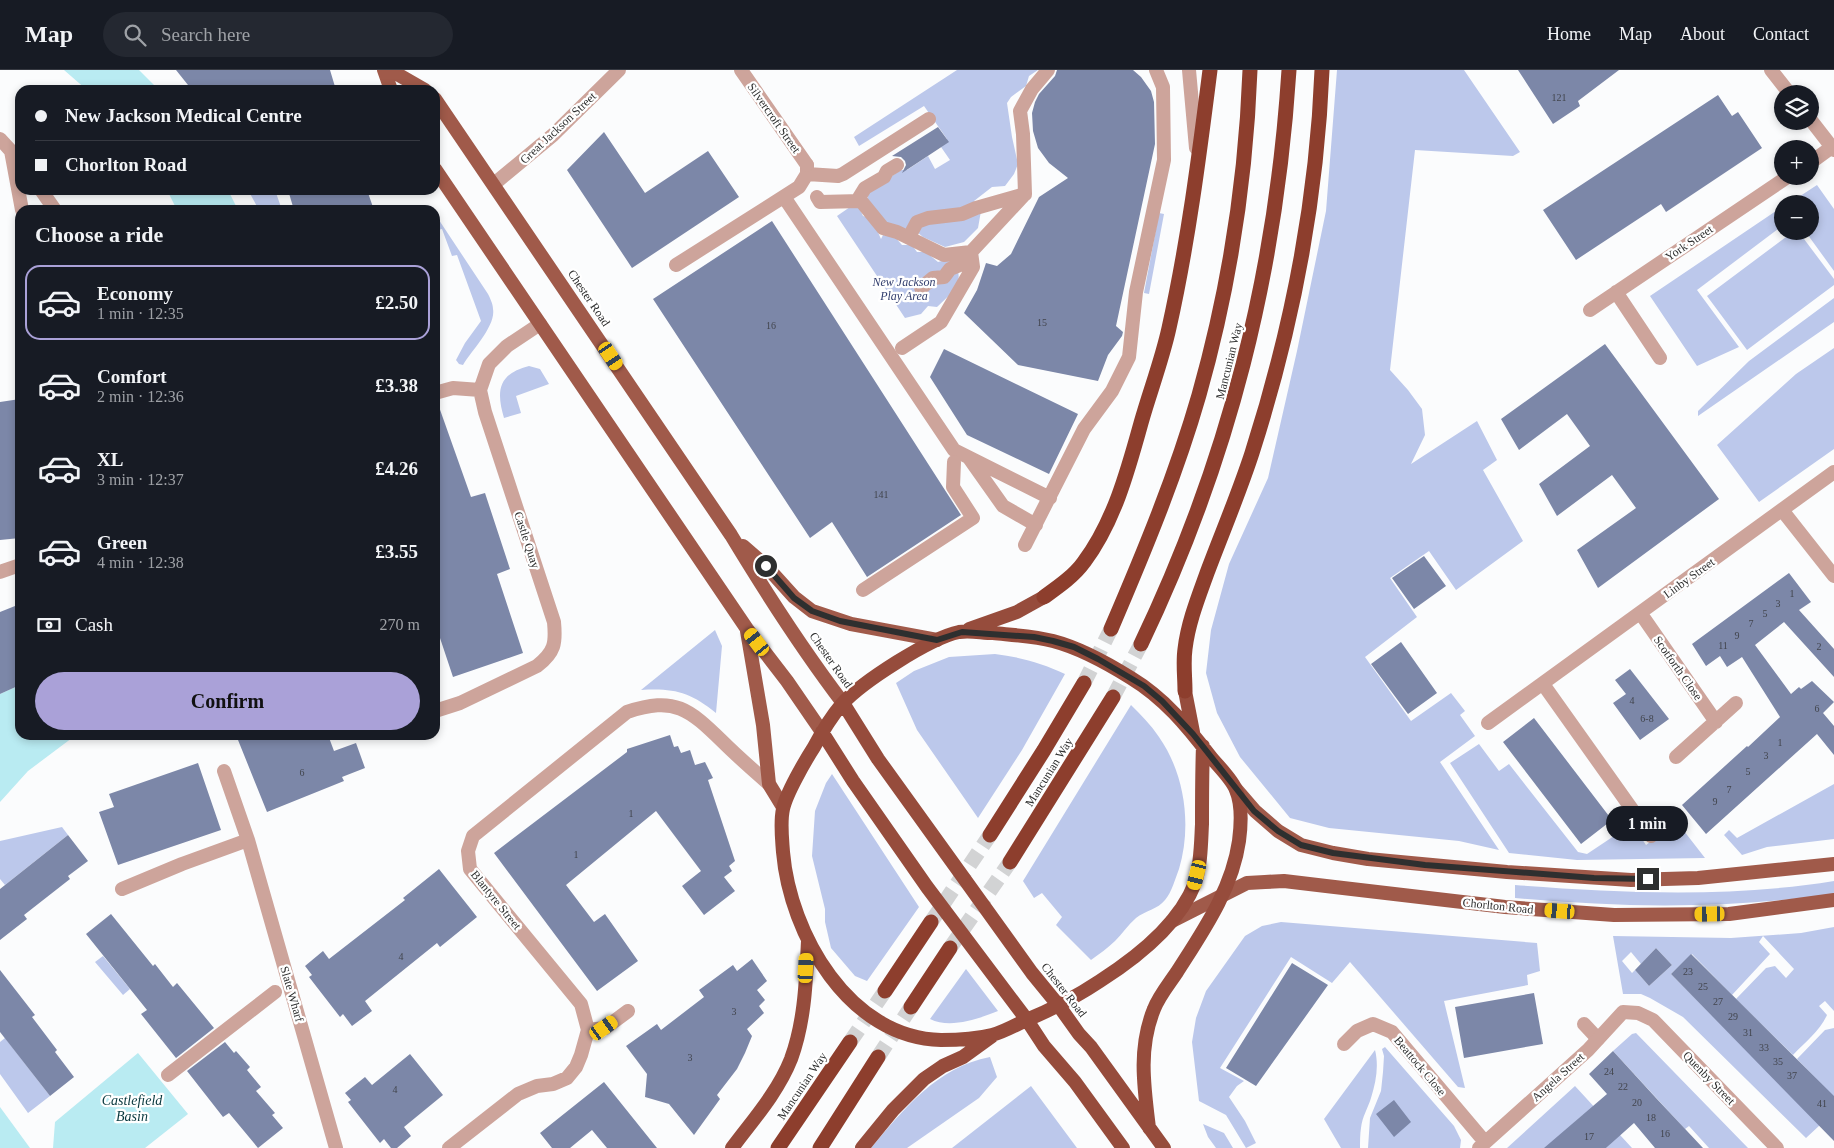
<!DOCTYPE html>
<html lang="en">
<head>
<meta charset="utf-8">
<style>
	:root { --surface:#171b24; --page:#242831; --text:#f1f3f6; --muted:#9ea1a6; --line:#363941; --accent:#aaa1d8 }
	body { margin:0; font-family:Georgia,serif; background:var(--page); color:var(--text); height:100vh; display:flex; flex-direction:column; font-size:19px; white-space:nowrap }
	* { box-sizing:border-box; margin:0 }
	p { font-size:16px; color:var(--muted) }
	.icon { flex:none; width:28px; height:28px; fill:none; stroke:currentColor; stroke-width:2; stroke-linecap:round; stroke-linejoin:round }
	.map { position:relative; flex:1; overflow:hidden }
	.side { position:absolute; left:15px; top:135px; width:425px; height:535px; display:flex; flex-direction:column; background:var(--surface); border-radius:15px; box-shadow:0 2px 8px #0003 }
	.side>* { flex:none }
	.top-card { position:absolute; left:15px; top:15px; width:425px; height:110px; border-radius:15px; box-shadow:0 2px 8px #0003; display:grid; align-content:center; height:110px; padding:0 20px; background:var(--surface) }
	.tools { position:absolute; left:1774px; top:15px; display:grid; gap:10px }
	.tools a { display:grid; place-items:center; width:45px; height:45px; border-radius:50%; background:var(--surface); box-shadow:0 2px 8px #0003; font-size:25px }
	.end { position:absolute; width:22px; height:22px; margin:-11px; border:6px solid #2e2f2f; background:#fff; box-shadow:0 0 0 2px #fff }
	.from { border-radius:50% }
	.bubble { position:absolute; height:35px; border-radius:18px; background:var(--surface); box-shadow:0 2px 8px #0003; font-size:16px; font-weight:700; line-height:35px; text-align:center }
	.car { position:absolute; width:15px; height:30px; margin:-15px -8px; border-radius:6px; box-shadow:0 0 4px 1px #0007; background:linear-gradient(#f5c518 24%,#345 0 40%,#f5c518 0 76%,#345 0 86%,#f5c518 0) }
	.top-card b { display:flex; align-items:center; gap:18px; height:48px; font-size:19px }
	.top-card b+b { border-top:1px solid var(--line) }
	.top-card i { width:12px; height:12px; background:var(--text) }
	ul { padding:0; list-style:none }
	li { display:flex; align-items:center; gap:15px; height:75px; margin:0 10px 8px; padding:0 10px; border:2px solid transparent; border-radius:15px }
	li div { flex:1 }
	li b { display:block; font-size:19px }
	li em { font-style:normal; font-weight:700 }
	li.current { border-color:var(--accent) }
	li>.icon { width:45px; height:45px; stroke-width:1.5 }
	h2 { padding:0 20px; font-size:22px; line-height:60px }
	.pay { display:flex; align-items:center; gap:12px; height:55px; padding:0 20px; font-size:19px }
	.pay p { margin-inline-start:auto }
	.action { display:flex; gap:10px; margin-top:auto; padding:10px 20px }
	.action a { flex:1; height:58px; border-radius:30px; background:var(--accent); color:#111; font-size:20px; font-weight:700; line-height:58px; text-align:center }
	header { display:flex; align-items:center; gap:30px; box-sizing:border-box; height:70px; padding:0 25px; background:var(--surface); border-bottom:1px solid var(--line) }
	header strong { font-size:24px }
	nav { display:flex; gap:28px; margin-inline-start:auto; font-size:18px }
	.search { width:350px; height:45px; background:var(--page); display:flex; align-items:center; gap:12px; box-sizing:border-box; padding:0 18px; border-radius:28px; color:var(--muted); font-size:19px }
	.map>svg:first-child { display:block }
</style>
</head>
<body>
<header>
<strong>Map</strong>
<div class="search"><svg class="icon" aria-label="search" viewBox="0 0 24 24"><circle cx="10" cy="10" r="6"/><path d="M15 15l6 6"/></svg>Search here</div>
<nav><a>Home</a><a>Map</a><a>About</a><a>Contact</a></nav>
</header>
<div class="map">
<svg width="1834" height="1078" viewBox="0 0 1834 1078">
	<rect width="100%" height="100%" fill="#fbfcfd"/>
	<!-- green -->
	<path fill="#bcc8eb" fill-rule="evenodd" d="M957,0H1038L1029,6L1026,16L1011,27L1007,33L1012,67L1018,94L1014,104L1005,116L992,117L974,131L981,141L978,158L964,172L945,177L923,167L917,162L884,153L867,130L869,121L901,100H907L928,86L935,99L950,90L941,77L946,73L947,69L924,36L859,76L854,67Z
		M1337,0H1464L1520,82L1513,86L1415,80L1390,300L1408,320L1422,339L1425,365L1411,394L1477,351L1497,390L1483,400L1523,471L1456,520L1429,481L1390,508L1417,547L1365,587L1411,651L1451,623L1465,641L1460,645L1475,666L1440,692L1499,780L1459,771L1329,758L1290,748L1240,687L1217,643L1206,603L1211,560L1229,494L1268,408L1297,281L1326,141Z
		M1817,115L1834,139V201L1805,161H1810V134H1788Z
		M248,120H275L282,140H259Z
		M850,137H859L863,146L867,147L877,160L881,169L883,165L895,167L902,175H912L917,182H926L938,192L953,188C966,213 955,220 937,237L928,236L921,244L905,248L837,146Z
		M1782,137V156L1697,220L1739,277L1697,296L1650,226Z
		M1159,143L1164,144L1149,224L1144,223Z
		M435,144L488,224C490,228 493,234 493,239C496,256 472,280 463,295L459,294L456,290L465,273L481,251L457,185L452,186L442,159L438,160L435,153Z
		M1794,161H1798L1834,209V215L1747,280L1707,226Z
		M1834,228V252L1698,346V341L1749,291Z
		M1834,278V379L1759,432L1717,375L1796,304Z
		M529,296L540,299L549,314L516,326L521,343L504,348C496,321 498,304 529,296Z
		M715,560L722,576L716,643C690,622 674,618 641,620Z
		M995,584C1020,587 1042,593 1065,604L1022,680L978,748L917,660L896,613L914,601L949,587Z
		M1131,635C1141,645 1151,655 1159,667C1185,704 1192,756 1179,799C1175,809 1172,822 1165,830C1158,839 1145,841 1136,848C1128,855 1122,864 1115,871C1108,878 1099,884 1091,890L1056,855L1062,847L1042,823L1034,828L1023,811Z
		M1479,674L1499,701L1509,694L1578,782L1587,784L1632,754L1646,775L1677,752L1705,788L1577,790L1509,783L1450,693Z
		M832,704L919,837L867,911L855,906L831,878L825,852V839L812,786L815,741L826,713Z
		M1834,714V769L1767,777L1742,785L1724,765L1729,760L1737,768Z
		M62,757L68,765L5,815L0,809V771Z
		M1834,811V824C1726,839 1623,838 1515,828V815C1621,823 1729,828 1834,811Z
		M1281,852L1537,873L1540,901L1527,905L1528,915L1444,931L1465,1018L1458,1017L1350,892L1332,913L1291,887L1220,998L1244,1011L1237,1016L1229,1027L1245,1051L1256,1073L1246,1078L1226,1045L1199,1031L1192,972L1196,948L1206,921L1245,866L1262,856Z
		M1834,857V941L1825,931L1819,936L1827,945C1820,961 1805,972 1793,985L1736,929L1766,898L1775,896L1786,908L1794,899L1763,866L1759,872L1770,884L1732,925L1692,884L1671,904L1820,1055L1806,1068L1683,947L1650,928L1641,924H1623L1613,866L1731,868L1801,863ZM1656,878L1672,895L1649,916L1635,900L1632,903L1622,891L1631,882L1641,894Z
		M103,886L130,919L123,925L95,892Z
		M966,899L998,941C978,949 950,959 930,949Z
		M1834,958V1027L1797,989L1825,960Z
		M1636,963L1748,1078H1709L1689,1056L1685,1059L1613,981L1632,964Z
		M5,968L50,1026L28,1043L0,1004V972Z
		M1385,977L1454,1056L1461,1070L1460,1078H1368L1370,1048L1381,1021L1383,1002L1384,986L1382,979Z
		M1375,980C1379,996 1376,1012 1371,1028C1368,1038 1362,1047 1361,1058C1360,1064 1360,1072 1360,1078H1341L1324,1049Z
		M990,987L997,1007L979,1028L907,1078H871C904,1039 937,997 990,987Z
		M1031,1016L1077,1078H952Z
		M1575,1016L1632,1078H1606L1610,1074L1583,1045L1546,1078H1507Z
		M1203,1054L1224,1063L1233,1078H1216L1208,1067Z"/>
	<!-- water -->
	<path fill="#b9ebf2" d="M64,0H139L159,20H87Z
		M167,120H228L238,140H177Z
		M20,615V665H76L28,701L0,732V624Z
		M138,983L188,1044L145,1078H53L55,1052Z
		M0,1037L30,1078H0Z"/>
	<!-- building -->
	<path fill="#7c87a8" d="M176,0H330L336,20H192Z
		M1057,0H1133L1141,7L1151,21L1154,32L1155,74L1116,256L1123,262L1122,266L1108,285L1098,311L1018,295L964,243L977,220L986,193L997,196L1011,184L1039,127L1068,108L1049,93L1038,78L1033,61L1032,43L1035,32L1039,24L1055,6Z
		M1518,0H1619L1578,31L1580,36L1553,54Z
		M1718,25L1732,46L1738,42L1762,78L1666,142L1661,134L1576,190L1543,140Z
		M938,57L949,72L902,103L906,95L905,91L901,87L892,86Z
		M604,62L645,123L708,81L739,127L632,198L567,100Z
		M288,120H367L374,140H294Z
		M772,151L961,445L867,507L832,452L810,468L653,229Z
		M1605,274L1719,429L1598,518L1577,480L1636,438L1612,405L1557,446L1539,414L1590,376L1567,344L1519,380L1501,349Z
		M944,279L1078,344L1049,404L967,365L930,307Z
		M20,329V468L0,470V332Z
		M435,334H438L471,427L485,423L510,499L497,504L523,583L453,607L435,553Z
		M1424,486L1446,516L1414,539L1392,508Z
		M1789,503L1811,532L1799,540L1834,579V607L1784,552L1755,575L1791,624L1799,617L1801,619L1812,611L1834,632L1823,643L1834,656V685L1817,664L1706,764L1682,735L1747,676L1748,677L1780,647L1742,587L1727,597L1720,586L1706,596L1692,574Z
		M20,534V615L0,624V542Z
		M1401,572L1437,623L1408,644L1371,594Z
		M1630,599L1669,649L1640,670L1613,633L1626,624L1615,610Z
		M1534,648L1612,750L1581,774L1503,672Z
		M236,665H328L334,681L356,673L365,698L342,707L344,711L267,742Z
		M670,665L674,677L678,676L681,683L690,680L695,695L705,692L713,708L708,710L735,791L729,796L732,801L724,807L735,821L704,845L682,816L701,801L656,741L566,815L594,852L605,844L638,891L597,921L494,783L627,682V679Z
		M198,693L221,760L118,795L99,742L114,737L109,724Z
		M68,765L88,791L68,806L70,809L24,845L27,849L0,870V819Z
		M439,799L477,847L440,877L437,873L365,931L372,941L352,956L343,944L340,947L309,907L312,905L305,896L323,881L329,889L405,830L403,828Z
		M111,844L153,896L155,894L173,917L177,913L214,958L176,988L141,944L147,940L86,864Z
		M1656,878L1672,895L1649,916L1635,900Z
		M1691,884L1834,1026V1071L1671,904Z
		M752,889L767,911L757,920L765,930L759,936L764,943L747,959L752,966L745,983L737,999L717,1025L720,1029L694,1065L669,1034L645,1027L647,1004L626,976L657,954L661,960L704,927L699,920L733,895L737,901Z
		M1292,893L1328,915L1256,1016L1226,998Z
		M0,900L35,945L32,947L57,980L55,982L74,1007L50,1026L0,962Z
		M1534,923L1543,974L1464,988L1455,937Z
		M225,972L234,983L236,981L250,997L247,1000L261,1017L256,1021L275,1043L272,1045L283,1058L258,1078L229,1043L223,1047L187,1001Z
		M1613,981L1656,1028L1703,1078H1655L1634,1053L1606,1078H1544L1607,1024L1589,1004Z
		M410,984L443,1025L404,1057L411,1066L397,1078H391L384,1069L380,1073L348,1032L351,1030L345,1023L365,1007L372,1015Z
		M604,1012L657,1078H607L592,1060L570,1078H552L540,1063Z
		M1394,1030L1411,1052L1394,1067L1376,1044Z"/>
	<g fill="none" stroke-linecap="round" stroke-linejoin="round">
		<!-- motorway-tunnel -->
		<path stroke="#d2d3d4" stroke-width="15" stroke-dasharray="15 8" stroke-linecap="butt" d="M1084,613L1111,559
			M1113,627L1141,574
			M931,852L990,765
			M950,878L1010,792
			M850,972L885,921
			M878,987L911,937"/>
		<!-- service -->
		<path stroke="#cda49b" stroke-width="14" d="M1189,0L1196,78
			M1810,93L1832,77
			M807,104L838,106L843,104L929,49
			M41,120L55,140
			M784,127L954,380L1050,428
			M676,195L799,117L807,104V95
			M1616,222L1660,288
			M1590,240L1789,106
			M435,323L453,318L480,320
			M969,388L1003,436L1036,455
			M1025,475L1084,359L1112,321L1129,287L1136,222L1164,90L1163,17L1156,0
			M435,641L460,633L537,596C555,582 556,573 554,552L485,342L480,320L489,294L507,276L540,254
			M1584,954L1598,969
			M588,960L605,958L628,941"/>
		<!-- pedestrian -->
		<path stroke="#cda49b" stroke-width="14" d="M817,127L820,132L861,131L883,158L897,162L944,185L971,182L973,197L941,252L902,278
			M857,131L865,118L884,107L887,101L897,95
			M909,167L917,152L928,148L962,144L976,138L1025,124L1023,64L1020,41L1032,19L1048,0
			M971,182L1025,124
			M921,218L933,208L944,207L950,199L972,190
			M863,520L973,448L953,417L954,392
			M168,1005L275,922"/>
		<!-- minor -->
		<path stroke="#cda49b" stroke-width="14" d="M741,0L807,95
			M1771,0L1790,24
			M1810,49L1834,80
			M0,69L11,81L22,140
			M494,114L553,65L619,0
			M1782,440L1834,506
			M0,502L20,495
			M1641,544L1716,652
			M1543,614L1651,766
			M1488,653L1834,402
			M1676,687L1736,633
			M224,701L248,770L336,1078
			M122,819L182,794L248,770
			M1344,974L1357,961L1373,954L1392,962L1485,1072
			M449,1078L518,1024L537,1016L553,1014L567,1008L576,997L581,985L588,960L581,934L470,799L468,781L473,766L627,642C675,626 689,639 723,672C737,686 753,700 769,714
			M1479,1078L1588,980L1623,942L1638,943L1653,950L1777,1078"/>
		<!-- primary -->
		<path stroke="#a05a4a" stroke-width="14" d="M384,0L391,20
			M390,0L425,20
			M435,29L731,465C766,523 802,579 843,633
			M435,99L747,559L787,611L822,662
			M743,476L766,496L794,527L812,541L851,554L937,570
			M747,561L763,655L769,714L783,737
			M1236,719L1255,741L1278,761L1301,775L1333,783L1368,789L1507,802L1631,810L1698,808L1834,794
			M1172,851L1247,813L1265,812L1284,811L1326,816L1505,837L1614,845L1729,844L1834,830"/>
		<!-- trunk -->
		<path stroke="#964c3c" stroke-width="14" d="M969,559L1017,542L1044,527
			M1185,621L1193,662
			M843,633L878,689L1032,903L1059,936L1079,964L1091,977L1164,1078
			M822,662L853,711L927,817L1027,950L1044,976L1075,1012L1123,1078
			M1149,1058C1144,1017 1138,978 1154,939C1159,926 1169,914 1177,902C1203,861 1232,820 1239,771C1241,756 1242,734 1236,720C1232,709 1217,695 1210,686C1187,656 1164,628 1131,608C1107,593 1080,578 1053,571C1034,566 1013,565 993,563C982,563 970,560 959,562C930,568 862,612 842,634C831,647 822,662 814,677C805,691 786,724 783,739C780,752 782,768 783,782C790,864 849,968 941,970C958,970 976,969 992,965C1003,962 1014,956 1024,951C1051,940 1076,927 1100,911C1136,888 1179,855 1195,813C1201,795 1201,773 1202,754C1202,728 1202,702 1203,676
			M732,1078C753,1050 778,1022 791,989C805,951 806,910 808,871
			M862,1078L893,1040L924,1009L943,996L963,987L992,966"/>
		<!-- motorway -->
		<path stroke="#8d3e2d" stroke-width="15" d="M1044,527C1058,517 1074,506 1084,492C1114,452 1128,400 1141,353C1150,321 1162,290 1169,258C1188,173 1199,87 1210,0
			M1111,559C1144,482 1176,405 1199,325C1229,219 1246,109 1250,0
			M1141,574C1229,390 1276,203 1289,0
			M1185,621C1185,607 1183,593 1185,579C1188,553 1198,528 1207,503C1222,463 1239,423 1252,383C1292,258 1317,130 1322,0
			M990,765L1044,680L1084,613
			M1010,792L1113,627
			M885,921L931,852
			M911,937L950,878
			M778,1078L850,972
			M820,1078L878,987"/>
	</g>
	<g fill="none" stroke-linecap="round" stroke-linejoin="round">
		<!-- route -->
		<path stroke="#2e2f2f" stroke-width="6" d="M766,496L794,528L812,541L840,551L937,570L962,562L1034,567L1053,571L1074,577L1098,589L1144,616L1162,631L1193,664L1254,741L1278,761L1301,775L1333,783L1425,795L1594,808L1648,809"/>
	</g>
	<g text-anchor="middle" stroke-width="4.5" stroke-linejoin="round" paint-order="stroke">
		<!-- number labels -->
		<g font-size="10" fill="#42454d">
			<text x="1559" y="31">121</text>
			<text x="1042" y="256">15</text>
			<text x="771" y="259">16</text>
			<text x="881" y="428">141</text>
			<text x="1792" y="527">1</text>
			<text x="1778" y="537">3</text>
			<text x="1765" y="547">5</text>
			<text x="1751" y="557">7</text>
			<text x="1737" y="569">9</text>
			<text x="1723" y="579">11</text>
			<text x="1819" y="580">2</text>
			<text x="1632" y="634">4</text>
			<text x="1817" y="642">6</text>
			<text x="1647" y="652">6-8</text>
			<text x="1780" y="676">1</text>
			<text x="1766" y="689">3</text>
			<text x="1748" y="705">5</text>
			<text x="302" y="706">6</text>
			<text x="1729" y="723">7</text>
			<text x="1715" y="735">9</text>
			<text x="631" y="747">1</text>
			<text x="576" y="788">1</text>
			<text x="401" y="890">4</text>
			<text x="1688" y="905">23</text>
			<text x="1703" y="920">25</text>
			<text x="1718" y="935">27</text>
			<text x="734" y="945">3</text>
			<text x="1733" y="950">29</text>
			<text x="1748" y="966">31</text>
			<text x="1764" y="981">33</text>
			<text x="690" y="991">3</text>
			<text x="1778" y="995">35</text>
			<text x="1609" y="1005">24</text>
			<text x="1792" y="1009">37</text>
			<text x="1623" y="1020">22</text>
			<text x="395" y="1023">4</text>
			<text x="1637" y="1036">20</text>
			<text x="1822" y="1037">41</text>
			<text x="1651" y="1051">18</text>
			<text x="1665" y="1067">16</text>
			<text x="1589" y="1070">17</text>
		</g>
		<!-- street labels -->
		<g font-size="12" fill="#2e2f2f" stroke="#fff">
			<text transform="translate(774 48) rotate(55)" y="4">Silvercroft Street</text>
			<text transform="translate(558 58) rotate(-43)" y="4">Great Jackson Street</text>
			<text transform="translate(1689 173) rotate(-34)" y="4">York Street</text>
			<text transform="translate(589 228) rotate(56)" y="4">Chester Road</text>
			<text transform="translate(1229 291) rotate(-76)" y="4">Mancunian Way</text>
			<text transform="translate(527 470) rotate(72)" y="4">Castle Quay</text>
			<text transform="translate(1689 508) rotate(-36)" y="4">Linby Street</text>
			<text transform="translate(831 590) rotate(55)" y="4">Chester Road</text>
			<text transform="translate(1678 598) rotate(55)" y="4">Scotforth Close</text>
			<text transform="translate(1049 702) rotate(-58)" y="4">Mancunian Way</text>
			<text transform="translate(496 830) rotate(51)" y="4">Blantyre Street</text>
			<text transform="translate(1498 836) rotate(6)" y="4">Chorlton Road</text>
			<text transform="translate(1064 920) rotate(52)" y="4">Chester Road</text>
			<text transform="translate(292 924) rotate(74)" y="4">Slate Wharf</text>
			<text transform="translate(1420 996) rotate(50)" y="4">Beattock Close</text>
			<text transform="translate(1558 1007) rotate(-42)" y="4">Angela Street</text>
			<text transform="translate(1709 1008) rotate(46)" y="4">Quenby Street</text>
			<text transform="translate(802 1016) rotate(-56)" y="4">Mancunian Way</text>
		</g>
		<!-- park labels -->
		<g font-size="12" font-style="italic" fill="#323e6d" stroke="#fff">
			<text x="904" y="216">New Jackson<tspan x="904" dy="14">Play Area</tspan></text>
		</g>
		<!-- water labels -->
		<g font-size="14" font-style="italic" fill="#08383e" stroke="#fff">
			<text x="132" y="1035">Castlefield<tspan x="132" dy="16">Basin</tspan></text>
		</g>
	</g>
</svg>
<div class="tools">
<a><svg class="icon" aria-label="layers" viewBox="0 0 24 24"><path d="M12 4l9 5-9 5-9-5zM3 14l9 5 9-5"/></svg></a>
<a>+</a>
<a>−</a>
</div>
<i class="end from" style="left:766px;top:496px"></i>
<i class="end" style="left:1648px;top:809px"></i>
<div class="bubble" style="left:1606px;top:736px;width:82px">1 min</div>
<i class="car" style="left:611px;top:286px;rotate:146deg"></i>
<i class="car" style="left:757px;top:572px;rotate:323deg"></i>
<i class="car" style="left:1197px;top:805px;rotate:194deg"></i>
<i class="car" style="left:1560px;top:841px;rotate:274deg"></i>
<i class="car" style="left:1710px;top:844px;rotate:269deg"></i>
<i class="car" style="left:806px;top:898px;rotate:3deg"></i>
<i class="car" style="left:604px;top:958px;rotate:55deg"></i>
<div class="top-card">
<b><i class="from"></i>New Jackson Medical Centre</b>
<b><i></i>Chorlton Road</b>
</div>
<section class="side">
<h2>Choose a ride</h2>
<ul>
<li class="current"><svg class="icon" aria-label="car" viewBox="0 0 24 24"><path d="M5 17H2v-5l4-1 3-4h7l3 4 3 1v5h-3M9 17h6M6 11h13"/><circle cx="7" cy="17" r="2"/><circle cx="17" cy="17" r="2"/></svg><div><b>Economy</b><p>1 min · 12:35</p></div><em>£2.50</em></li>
<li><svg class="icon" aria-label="car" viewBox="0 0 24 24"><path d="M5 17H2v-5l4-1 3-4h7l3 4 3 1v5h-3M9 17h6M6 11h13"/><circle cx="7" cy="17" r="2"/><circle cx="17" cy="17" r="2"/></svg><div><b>Comfort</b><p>2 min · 12:36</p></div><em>£3.38</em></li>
<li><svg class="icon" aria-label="car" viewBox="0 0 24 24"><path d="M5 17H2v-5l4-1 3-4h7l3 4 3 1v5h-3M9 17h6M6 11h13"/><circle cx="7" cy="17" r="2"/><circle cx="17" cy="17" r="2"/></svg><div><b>XL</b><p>3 min · 12:37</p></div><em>£4.26</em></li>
<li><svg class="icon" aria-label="car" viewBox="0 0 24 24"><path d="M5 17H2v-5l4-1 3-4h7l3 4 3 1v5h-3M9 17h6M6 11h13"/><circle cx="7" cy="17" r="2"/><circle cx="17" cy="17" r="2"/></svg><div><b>Green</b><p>4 min · 12:38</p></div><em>£3.55</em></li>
</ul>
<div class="pay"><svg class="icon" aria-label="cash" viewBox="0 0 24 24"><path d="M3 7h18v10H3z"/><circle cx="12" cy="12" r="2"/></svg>Cash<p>270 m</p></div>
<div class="action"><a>Confirm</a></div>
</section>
</div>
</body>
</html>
